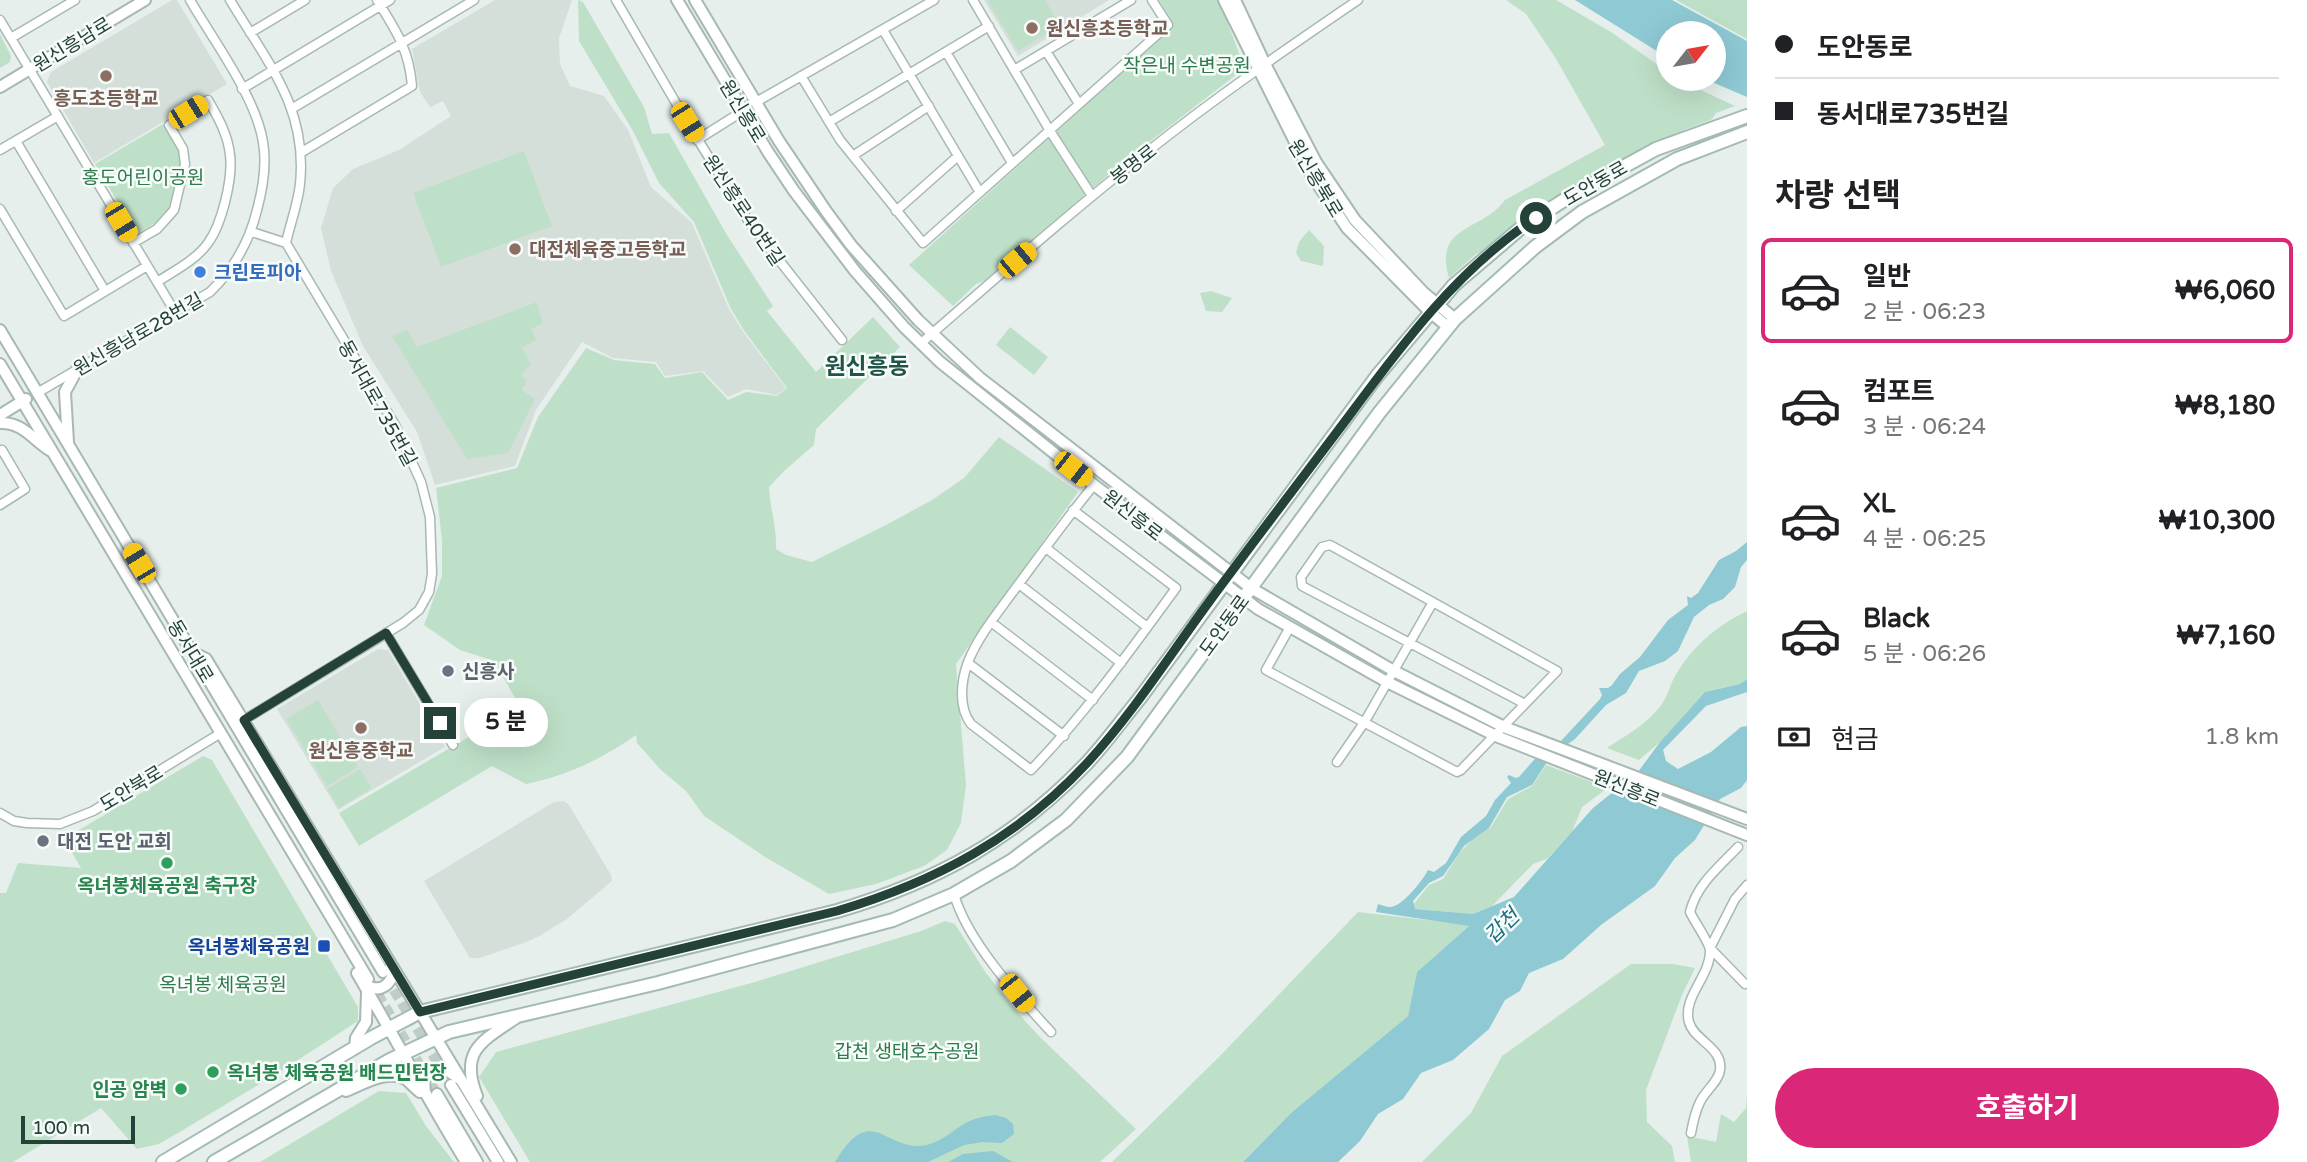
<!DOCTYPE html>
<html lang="ko">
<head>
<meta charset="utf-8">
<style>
	:root { --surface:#fff; --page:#f2f2f2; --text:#202124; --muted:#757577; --line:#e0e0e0; --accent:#db2777 }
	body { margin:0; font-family:"Varela Round","Noto Sans KR",sans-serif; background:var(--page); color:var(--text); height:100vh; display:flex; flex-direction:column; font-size:26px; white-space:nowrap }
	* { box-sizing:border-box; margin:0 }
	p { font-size:23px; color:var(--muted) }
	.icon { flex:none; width:38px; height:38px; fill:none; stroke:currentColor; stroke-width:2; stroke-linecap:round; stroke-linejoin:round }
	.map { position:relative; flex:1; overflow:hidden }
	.side { display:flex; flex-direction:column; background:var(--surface); width:560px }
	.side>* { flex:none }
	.hud { display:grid; align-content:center; height:154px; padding:0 28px; background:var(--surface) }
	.needle { width:46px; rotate:59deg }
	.controls { position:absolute; left:1656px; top:21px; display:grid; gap:14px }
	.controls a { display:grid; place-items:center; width:70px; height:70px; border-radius:50%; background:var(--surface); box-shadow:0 7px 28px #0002; font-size:35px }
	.scale { position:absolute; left:21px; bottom:18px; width:114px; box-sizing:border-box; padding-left:7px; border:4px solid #24423a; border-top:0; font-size:19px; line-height:24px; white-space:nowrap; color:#24423a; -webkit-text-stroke:5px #f7fbf9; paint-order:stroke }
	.end { position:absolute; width:32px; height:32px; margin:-16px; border:9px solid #24423a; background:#fff; box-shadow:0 0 0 4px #fff }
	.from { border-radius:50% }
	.bubble { position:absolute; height:49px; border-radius:24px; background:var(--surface); box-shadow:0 7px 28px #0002; font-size:23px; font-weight:700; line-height:49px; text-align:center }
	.car { position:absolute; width:21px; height:42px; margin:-21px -10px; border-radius:9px; box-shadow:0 0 5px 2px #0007; background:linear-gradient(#f5c518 24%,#345 0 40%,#f5c518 0 76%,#345 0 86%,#f5c518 0) }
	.hud b { display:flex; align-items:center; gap:24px; height:66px; font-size:26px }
	.hud b+b { border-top:2px solid var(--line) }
	.hud i { width:18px; height:18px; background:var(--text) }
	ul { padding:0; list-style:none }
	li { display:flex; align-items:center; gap:21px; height:105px; margin:0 14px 10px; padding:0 14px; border:4px solid transparent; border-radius:10px }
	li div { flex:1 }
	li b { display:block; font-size:26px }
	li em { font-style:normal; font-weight:700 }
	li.active { border-color:var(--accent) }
	li>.icon { width:63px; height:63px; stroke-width:1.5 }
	h2 { padding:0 28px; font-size:32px; line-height:84px }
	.pay { display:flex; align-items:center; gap:18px; height:77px; padding:0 28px; font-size:26px }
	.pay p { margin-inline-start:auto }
	.cta { display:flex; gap:14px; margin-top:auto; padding:14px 28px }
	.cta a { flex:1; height:80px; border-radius:42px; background:var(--accent); color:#fff; font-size:28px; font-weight:700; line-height:80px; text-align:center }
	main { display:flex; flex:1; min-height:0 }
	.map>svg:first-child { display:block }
</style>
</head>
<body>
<main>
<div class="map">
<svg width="1747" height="1162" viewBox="0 0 1747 1162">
	<rect width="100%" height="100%" fill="#e6efeb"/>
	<!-- built -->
	<path fill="#d4dfda" d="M172,0H177L227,84L94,163L47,82L51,72Z
		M495,0H572L559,38L560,64L570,86L604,96L628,130L651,187L692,223L729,309L744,333L786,388L777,395L746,389L728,397L703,371L665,376L656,362L613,358L582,342L536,410L515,466L435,485L417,432L363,346L331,271L321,228L333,188L353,169L399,150L451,116L443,101L430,107L420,92L412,49Z
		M984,0H1109L1018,56Z
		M378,649L388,650L445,747L338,810L277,709Z
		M564,801L569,805L611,875L612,881L567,919L541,935L527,942L479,958H470L424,881L554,802Z"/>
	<!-- green -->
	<path fill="#bfe0c8" d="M578,0L583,2L644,107L652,134L669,133L727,235L773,306L767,311L816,372L873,317L900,347L816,429L814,445L784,471L769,487C770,508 777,528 776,549L786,555L812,562L886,525L932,500L964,478L999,437L1078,492L956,664L966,785L961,823L947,850L924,866L876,884L829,894L765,857L704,816L686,791L661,770L637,743L636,735C602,759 566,776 526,784L492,766L359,846L339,813L520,707L494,661L460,650L424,625L442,576V540L436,488L517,468L538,417L586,348L614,360L655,364L665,378L702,372L728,400L746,392L777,396L787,388L745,332L731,309L694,222L659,183L633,131L579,41Z
		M987,0H1045L1060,25L1018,51Z
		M1159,0H1219L1242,61L1237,74L1122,163L987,280L976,284L953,306L909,265L1174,25Z
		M1506,0H1556L1611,32L1668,72V79H1677L1735,106L1716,113L1711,120L1686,129L1619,162L1490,248L1476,254L1449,278C1433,224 1482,232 1505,200L1605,145L1555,57L1526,14Z
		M1676,0H1747V39Z
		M0,34L11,56L10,62L0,68Z
		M165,123C181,150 184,159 176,190C173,199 172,208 165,215C157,223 146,228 137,234L95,164Z
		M524,151L552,226L441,267L413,193Z
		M1309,230L1324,246L1323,266L1301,261L1296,253L1299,242Z
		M1211,291L1232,298L1222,312L1206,311L1200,293Z
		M537,302L543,323L531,329L536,340L522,348L531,364L521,374L527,381L522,390L535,399L508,453L467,459L392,336L407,330L417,347Z
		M1010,327L1048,357L1034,375L996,345Z
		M1747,611V679L1740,684L1705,692L1660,742L1639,760L1607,748C1626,735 1648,724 1662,704C1667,697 1669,688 1673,680C1689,649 1716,626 1747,611Z
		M318,700L358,767L327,786L286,719Z
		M203,756L212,760L358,1007V1021L275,1075L178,1133L159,1144L137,1149L101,1108L13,1162H0V893H6L18,863L81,868L64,839Z
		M1546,765L1597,784L1605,790L1582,807L1572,832L1547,859L1533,864L1492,906L1473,914L1415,909L1413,905L1429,885L1443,879L1459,853L1472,840L1491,827L1508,799L1532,786Z
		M360,769L372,788L339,808L327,789Z
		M1358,912L1470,925L1417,972L1408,1016L1291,1113L1243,1162H1112L1220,1056Z
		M945,921L955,924L986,973L1017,1012L1039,1036L1136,1129L1100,1162H530L479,1077L496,1052L755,982L921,931Z
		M1631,964H1673L1695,968L1682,995L1646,1090L1647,1122L1672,1146L1675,1162H1422L1471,1113L1502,1056Z
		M379,1091L406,1093L426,1126L454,1162H260Z
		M1747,1095V1162H1691L1687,1136L1716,1142L1721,1114L1734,1122L1746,1108Z"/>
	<!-- water -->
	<path fill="#8ec9d4" d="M1575,0H1672L1747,41V97L1705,79H1713V33H1668V58Z
		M1747,542V560L1741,567L1735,587L1723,599L1709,605L1694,617L1678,651L1665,661L1639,671L1626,693L1606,705L1575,739L1551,756L1532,785L1507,797L1489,828L1464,846L1443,876L1429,883L1413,901L1415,909L1473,914L1514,897L1593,808L1638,772L1660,742L1705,692L1740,684L1747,679V692L1706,706L1663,750L1666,761L1678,769L1711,752L1741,727L1747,726V780L1741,788L1720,799L1695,840L1675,858L1655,886L1601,925L1563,959L1529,973L1520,991L1505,1000L1489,1029L1453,1060L1421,1073L1403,1099L1378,1114L1360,1141L1338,1162H1243L1291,1113L1408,1016L1417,972L1469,926L1376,912L1378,904C1382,905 1386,907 1390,907C1402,907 1423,880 1428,870L1434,872L1446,863L1461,837L1486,816L1495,800L1511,783L1507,777L1509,775L1516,778L1519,777L1541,752L1560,742L1600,699L1602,695L1599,688H1608L1612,685L1620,674L1640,657L1668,620L1688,605L1687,596L1691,598L1698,593L1719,560L1736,551Z
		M995,1115L1006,1118L1013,1124L1014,1134L1002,1143L983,1142L964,1145L928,1162H835C873,1099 885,1154 927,1145C942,1141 952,1131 964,1124C974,1118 985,1116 995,1115Z
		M993,1151L1013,1162H948L963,1154Z"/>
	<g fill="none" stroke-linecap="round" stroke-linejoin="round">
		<!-- tertiary-tunnel -->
		<path stroke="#bfccc8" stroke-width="10" stroke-dasharray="10 5" stroke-linecap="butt" d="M386,977L451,1085
			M370,981L437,1094"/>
		<!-- minor casing -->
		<g stroke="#a8b8b2" stroke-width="11">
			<path id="minor" d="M230,0C267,62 308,108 300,184C298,204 290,224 286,243
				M616,0L687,122L749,222L842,340
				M973,0L1050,131L1092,196
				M0,20L175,312
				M883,30L979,191
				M250,33L305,0
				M11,38L75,0
				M1046,51L1079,104
				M946,52L1012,163
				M1014,70L1131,0
				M801,76L840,140L923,243L1168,25L1152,0
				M242,89L390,0
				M756,102L934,0
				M293,108L474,0
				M829,122L989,26
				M697,140L743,111
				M16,141L105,291
				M0,150L58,116
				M302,152L412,86C409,49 396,31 377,0
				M854,155L929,106
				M0,209L64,316L147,266
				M896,211L958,156
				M133,243L157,229L174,210L185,164L183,149L169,125L208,100C218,117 228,135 230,155C233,178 222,224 208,243C196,260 174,271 157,282
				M920,344C995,279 1069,213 1147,152C1215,98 1286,49 1358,0
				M37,393L210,292C234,269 249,243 257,210C263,188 267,165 263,142C256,97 213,40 190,0
				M0,451L2,450L25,489L0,505
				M1073,510L1176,588C1130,651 1085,714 1031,770L971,724C958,707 961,681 968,662C978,637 996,615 1012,593C1039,557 1065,520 1094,485
				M1046,548L1147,627
				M1019,584L1121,663
				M991,622L1093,700
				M1290,627L1266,670L1457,772L1461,770L1557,671L1330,545L1322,547L1301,577L1302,586L1525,704
				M386,633L453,745
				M968,663L1064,736
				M244,720L403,623L419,610L429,592L432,574L430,517L421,482L395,425L286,243L252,232
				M1337,762L1364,723L1433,602
				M0,813L14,821L27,823L60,824L93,811L216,736
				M954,894C967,941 1018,996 1051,1032
				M1745,984L1710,948L1735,899L1747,885
				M1691,1133C1693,1122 1695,1112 1700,1102C1705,1091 1719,1081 1720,1070C1723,1047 1694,1041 1689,1022C1682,997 1711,976 1710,950C1709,942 1694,921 1690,912C1697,884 1719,867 1738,847"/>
		</g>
		<!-- tertiary casing -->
		<g stroke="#a8b8b2" stroke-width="14">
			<path id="tertiary" d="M677,0L768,152L794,191L855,271L904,327L940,362L1094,485L1258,609L1387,682L1496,736L1747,835
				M695,0L779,141L826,211L851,245L918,320L980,378L1251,588L1394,671L1504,727L1747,819
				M1224,0L1311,174L1347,228L1430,312L1448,327
				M1235,0L1265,64L1316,162L1355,220L1423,292L1455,319
				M0,87L145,0
				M0,330L383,972
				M0,364L368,979
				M0,415L26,399
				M0,423C23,422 33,440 51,451
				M68,442L65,392L78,368
				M192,652L206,659L511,1162
				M357,973C394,1036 428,1100 466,1162
				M364,984C377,992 387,989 393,975L391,966
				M355,1048L356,1038L366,1022L367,993
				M451,1085L498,1162
				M346,1091C363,1084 389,1068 407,1080C411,1084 415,1088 420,1092
				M425,1093L424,1079L436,1069L448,1071L458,1078
				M437,1094L477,1162
				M477,1096C459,1051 482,1041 516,1018"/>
		</g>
		<!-- secondary casing -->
		<g stroke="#a4bbb3" stroke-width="16">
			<path id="secondary" d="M163,1162L371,1038L420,1012L837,911C936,882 1014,839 1086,764C1105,744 1122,720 1140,698L1377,376L1454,285L1522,227L1572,195L1656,149L1747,116
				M214,1162L390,1060L449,1032L658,983L893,920L954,894L1011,861L1066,820L1127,757L1379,413L1455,319L1535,247L1582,212L1677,159L1747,132"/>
		</g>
		<!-- minor -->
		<use href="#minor" stroke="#fff" stroke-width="8"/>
		<!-- tertiary -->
		<use href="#tertiary" stroke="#fff" stroke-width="10"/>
		<!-- secondary -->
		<use href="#secondary" stroke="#fff" stroke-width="12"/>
	</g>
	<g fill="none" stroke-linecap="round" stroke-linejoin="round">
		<!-- route -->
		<path stroke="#24423a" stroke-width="9" d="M440,723L386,633L244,720L420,1012L837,911C935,882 1018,838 1088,762C1132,714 1168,658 1206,606C1253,542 1301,480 1349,416C1403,343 1459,268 1536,218"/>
	</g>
	<!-- markers -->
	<g fill="#8d6e63" stroke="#f7fbf9" stroke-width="2.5">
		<circle cx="1032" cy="28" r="7"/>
		<circle cx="106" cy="76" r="7"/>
		<circle cx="515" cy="249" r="7"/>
		<circle cx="361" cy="728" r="7"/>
	</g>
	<circle fill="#3f7fe0" stroke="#f7fbf9" stroke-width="2.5" cx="200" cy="272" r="7"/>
	<g fill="#6b7280" stroke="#f7fbf9" stroke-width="2.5">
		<circle cx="448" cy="671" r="7"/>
		<circle cx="43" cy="841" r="7"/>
	</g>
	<g fill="#2e9e5b" stroke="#f7fbf9" stroke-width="2.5">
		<circle cx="167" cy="863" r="7"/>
		<circle cx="213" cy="1072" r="7"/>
		<circle cx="181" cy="1089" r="7"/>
	</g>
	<rect fill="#1a4fb4" stroke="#f7fbf9" stroke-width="2.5" x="317" y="939" width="14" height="14" rx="3.5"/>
	<g text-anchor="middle" stroke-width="5" stroke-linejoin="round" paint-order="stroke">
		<!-- education labels -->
		<g font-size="19" font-weight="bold" fill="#785e54" stroke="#f7fbf9" text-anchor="start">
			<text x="1046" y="35">원신흥초등학교</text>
			<text x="106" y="105" text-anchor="middle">흥도초등학교</text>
			<text x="529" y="256">대전체육중고등학교</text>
			<text x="361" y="757" text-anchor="middle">원신흥중학교</text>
		</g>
		<!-- street labels -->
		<g font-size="19" fill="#24423a" stroke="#f7fbf9">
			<text transform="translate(72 44) rotate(-31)" y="7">원신흥남로</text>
			<text transform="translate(743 111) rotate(59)" y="7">원신흥로</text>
			<text transform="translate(1133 164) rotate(-38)" y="7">봉명로</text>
			<text transform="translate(1316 178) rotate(59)" y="7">원신흥북로</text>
			<text transform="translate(1595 183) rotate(-30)" y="7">도안동로</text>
			<text transform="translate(744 210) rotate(56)" y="7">원신흥로40번길</text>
			<text transform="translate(138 334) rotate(-30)" y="7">원신흥남로28번길</text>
			<text transform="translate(378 403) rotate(61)" y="7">동서대로735번길</text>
			<text transform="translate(1133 515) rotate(38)" y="7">원신흥로</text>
			<text transform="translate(1224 625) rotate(-54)" y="7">도안동로</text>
			<text transform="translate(191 651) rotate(59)" y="7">동서대로</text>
			<text transform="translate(131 788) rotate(-31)" y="7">도안북로</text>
			<text transform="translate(1627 788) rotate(22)" y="7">원신흥로</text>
		</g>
		<!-- park labels -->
		<g font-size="19" fill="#2d7a4b" stroke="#f7fbf9">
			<text x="1187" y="72">작은내 수변공원</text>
			<text x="143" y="184">홍도어린이공원</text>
			<text x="223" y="991">옥녀봉 체육공원</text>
			<text x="907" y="1058">갑천 생태호수공원</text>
		</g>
		<!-- shop labels -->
		<g font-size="19" font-weight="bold" fill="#366cbe" stroke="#f7fbf9" text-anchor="start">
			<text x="214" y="279">크린토피아</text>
		</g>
		<!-- worship labels -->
		<g font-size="19" font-weight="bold" fill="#5b616d" stroke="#f7fbf9" text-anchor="start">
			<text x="462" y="678">신흥사</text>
			<text x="57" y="848">대전 도안 교회</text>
		</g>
		<!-- leisure labels -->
		<g font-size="19" font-weight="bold" fill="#27864d" stroke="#f7fbf9">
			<text x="167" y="892">옥녀봉체육공원 축구장</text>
			<text x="227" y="1079" text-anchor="start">옥녀봉 체육공원 배드민턴장</text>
			<text x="167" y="1096" text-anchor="end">인공 암벽</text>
		</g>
		<!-- transit labels -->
		<g font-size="19" font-weight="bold" fill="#164399" stroke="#f7fbf9" text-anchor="end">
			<text x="310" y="953">옥녀봉체육공원</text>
		</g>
		<!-- water labels -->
		<g font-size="21" font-style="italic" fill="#1c6f80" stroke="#f7fbf9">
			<text transform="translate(1502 926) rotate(-45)" y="7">갑천</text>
		</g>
		<!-- quarter labels -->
		<g font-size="23" font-weight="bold" fill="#1f5548" stroke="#f7fbf9">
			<text x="867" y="374">원신흥동</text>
		</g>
	</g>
</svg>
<div class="controls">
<a><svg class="needle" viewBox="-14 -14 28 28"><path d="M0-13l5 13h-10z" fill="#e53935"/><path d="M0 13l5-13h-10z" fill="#757577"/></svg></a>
</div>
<div class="scale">100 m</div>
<i class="end from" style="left:1536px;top:218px"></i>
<i class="end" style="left:440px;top:723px"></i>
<div class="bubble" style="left:464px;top:698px;width:84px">5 분</div>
<i class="car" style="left:188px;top:112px;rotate:58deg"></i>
<i class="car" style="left:687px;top:122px;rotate:148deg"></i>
<i class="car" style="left:121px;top:222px;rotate:149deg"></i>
<i class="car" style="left:1017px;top:260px;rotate:50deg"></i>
<i class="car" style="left:1073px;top:469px;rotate:128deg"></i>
<i class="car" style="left:139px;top:563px;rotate:329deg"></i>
<i class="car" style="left:1017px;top:993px;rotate:141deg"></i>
</div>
<section class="side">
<div class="hud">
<b><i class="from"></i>도안동로</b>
<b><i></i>동서대로735번길</b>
</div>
<h2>차량 선택</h2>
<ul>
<li class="active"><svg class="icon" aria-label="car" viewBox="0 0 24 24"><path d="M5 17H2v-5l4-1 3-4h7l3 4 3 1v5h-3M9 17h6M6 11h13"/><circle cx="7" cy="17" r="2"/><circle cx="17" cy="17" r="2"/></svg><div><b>일반</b><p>2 분 · 06:23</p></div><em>₩6,060</em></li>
<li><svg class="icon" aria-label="car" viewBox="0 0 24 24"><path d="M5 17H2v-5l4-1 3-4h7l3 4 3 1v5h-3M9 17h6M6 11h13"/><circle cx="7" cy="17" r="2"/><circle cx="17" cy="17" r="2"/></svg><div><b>컴포트</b><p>3 분 · 06:24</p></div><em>₩8,180</em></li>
<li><svg class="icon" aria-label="car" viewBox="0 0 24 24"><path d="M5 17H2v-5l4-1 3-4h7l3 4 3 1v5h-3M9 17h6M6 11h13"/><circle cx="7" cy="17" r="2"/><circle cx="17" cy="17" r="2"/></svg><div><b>XL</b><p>4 분 · 06:25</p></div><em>₩10,300</em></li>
<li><svg class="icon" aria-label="car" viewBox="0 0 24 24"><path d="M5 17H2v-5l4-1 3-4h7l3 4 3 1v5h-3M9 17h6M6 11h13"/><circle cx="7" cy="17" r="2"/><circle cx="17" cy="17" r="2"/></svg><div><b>Black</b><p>5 분 · 06:26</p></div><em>₩7,160</em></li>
</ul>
<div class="pay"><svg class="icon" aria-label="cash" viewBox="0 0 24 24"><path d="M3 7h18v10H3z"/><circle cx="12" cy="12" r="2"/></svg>현금<p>1.8 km</p></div>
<div class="cta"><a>호출하기</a></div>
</section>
</main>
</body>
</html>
